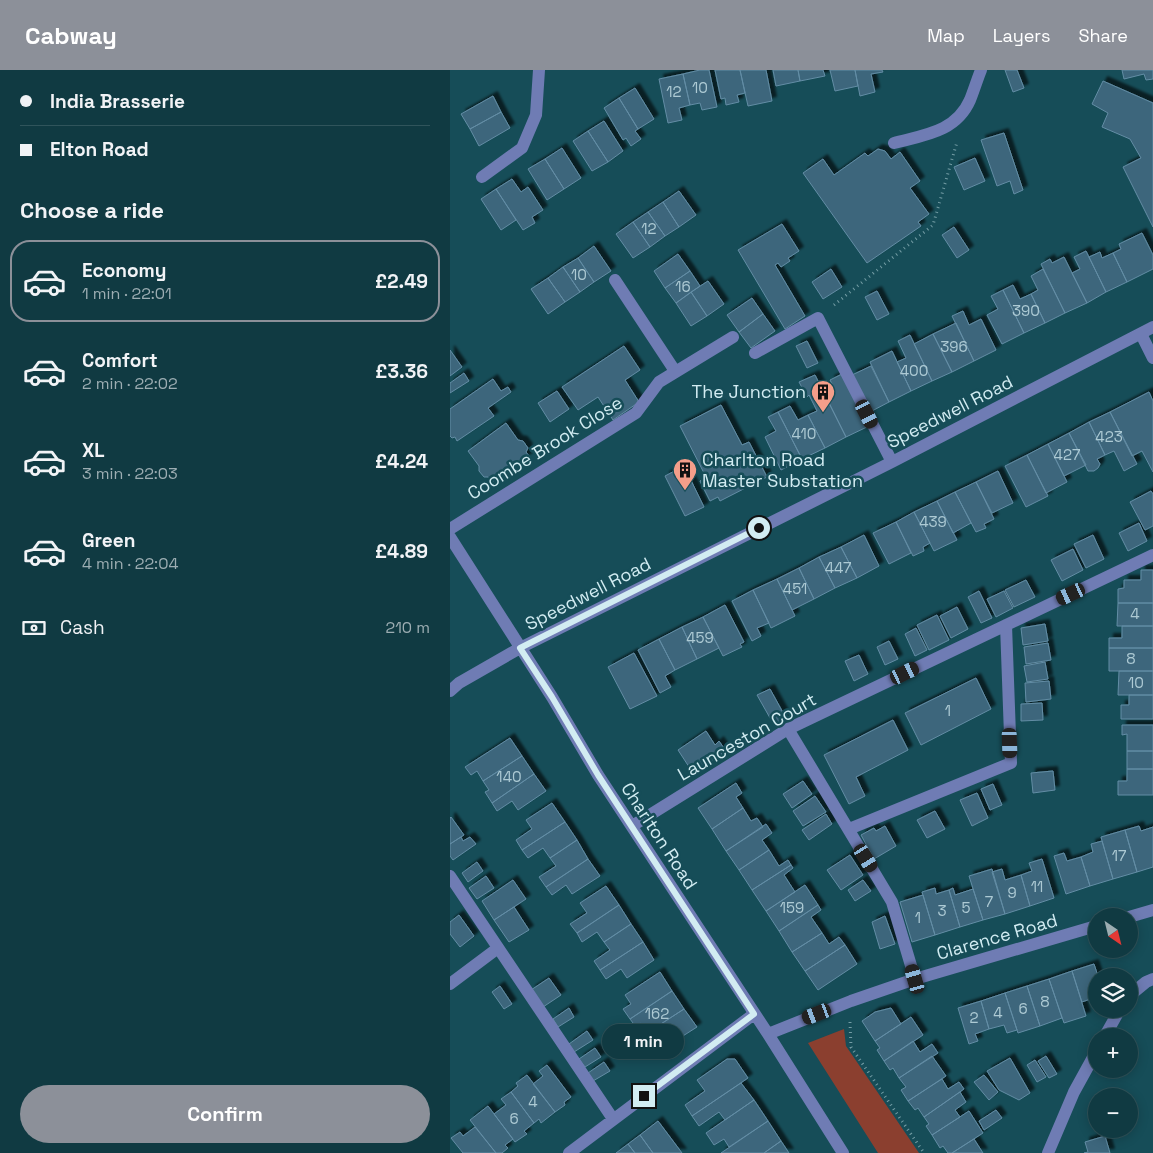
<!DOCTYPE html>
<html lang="en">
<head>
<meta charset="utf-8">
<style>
	:root { --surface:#103a42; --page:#194149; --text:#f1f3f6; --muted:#9cadb2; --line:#30545b; --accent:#8c9099 }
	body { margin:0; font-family:"Space Grotesk",sans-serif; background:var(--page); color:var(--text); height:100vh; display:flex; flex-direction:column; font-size:19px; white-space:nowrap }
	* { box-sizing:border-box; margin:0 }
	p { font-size:16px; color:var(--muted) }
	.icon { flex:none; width:28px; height:28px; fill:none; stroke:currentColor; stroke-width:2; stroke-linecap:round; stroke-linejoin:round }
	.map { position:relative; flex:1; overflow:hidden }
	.details { display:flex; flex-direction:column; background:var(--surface); width:450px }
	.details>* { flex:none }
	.hud { display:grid; align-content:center; height:110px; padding:0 20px; background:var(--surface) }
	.needle { width:32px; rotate:145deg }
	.tools { position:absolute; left:638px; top:838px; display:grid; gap:10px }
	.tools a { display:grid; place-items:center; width:50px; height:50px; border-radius:50%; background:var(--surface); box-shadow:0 2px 12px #0003,0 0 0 1px var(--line); font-size:25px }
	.end { position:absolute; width:22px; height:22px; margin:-11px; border:6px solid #d2ecf2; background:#111; box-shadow:0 0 0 2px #111 }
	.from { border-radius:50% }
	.bubble { position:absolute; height:35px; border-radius:18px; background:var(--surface); box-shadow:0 2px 12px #0003,0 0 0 1px var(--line); font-size:16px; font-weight:700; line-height:35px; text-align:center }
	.car { position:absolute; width:15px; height:30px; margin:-15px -8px; border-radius:6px; box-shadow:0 0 4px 1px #0007; background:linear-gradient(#222 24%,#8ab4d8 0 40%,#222 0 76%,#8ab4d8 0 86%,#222 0) }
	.hud b { display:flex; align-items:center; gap:18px; height:48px; font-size:19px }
	.hud b+b { border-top:1px solid var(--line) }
	.hud i { width:12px; height:12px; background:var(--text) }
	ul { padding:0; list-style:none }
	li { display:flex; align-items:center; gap:15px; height:82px; margin:0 10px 8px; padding:0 10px; border:2px solid transparent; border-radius:20px }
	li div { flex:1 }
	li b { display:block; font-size:19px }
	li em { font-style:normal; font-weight:700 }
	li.active { border-color:var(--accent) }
	li>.icon { width:45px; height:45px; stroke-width:1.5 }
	h2 { padding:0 20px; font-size:22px; line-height:60px }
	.pay { display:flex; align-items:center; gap:12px; height:55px; padding:0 20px; font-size:19px }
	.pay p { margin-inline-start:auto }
	.cta { display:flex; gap:10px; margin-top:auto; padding:10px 20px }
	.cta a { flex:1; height:58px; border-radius:30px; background:var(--accent); color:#fff; font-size:20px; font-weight:700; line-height:58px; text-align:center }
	header { display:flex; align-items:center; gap:30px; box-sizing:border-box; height:70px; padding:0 25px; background:var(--accent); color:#fff }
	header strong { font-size:24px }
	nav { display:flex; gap:28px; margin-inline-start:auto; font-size:18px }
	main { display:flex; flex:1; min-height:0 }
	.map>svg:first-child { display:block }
</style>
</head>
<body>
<header>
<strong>Cabway</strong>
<nav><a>Map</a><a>Layers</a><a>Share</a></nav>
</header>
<main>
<section class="details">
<div class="hud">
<b><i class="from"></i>India Brasserie</b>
<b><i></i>Elton Road</b>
</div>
<h2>Choose a ride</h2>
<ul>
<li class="active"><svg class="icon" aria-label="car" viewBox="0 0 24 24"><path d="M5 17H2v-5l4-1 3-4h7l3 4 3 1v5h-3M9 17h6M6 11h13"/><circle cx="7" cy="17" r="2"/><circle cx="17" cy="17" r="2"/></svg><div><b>Economy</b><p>1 min · 22:01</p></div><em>£2.49</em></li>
<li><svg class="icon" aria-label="car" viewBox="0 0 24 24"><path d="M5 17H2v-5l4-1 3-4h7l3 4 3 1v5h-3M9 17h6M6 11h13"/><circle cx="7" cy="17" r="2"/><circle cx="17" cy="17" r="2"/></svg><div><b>Comfort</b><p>2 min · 22:02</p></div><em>£3.36</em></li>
<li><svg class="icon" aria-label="car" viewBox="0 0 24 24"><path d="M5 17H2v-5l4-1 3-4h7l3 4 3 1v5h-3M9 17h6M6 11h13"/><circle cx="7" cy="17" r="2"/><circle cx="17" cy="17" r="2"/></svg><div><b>XL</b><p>3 min · 22:03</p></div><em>£4.24</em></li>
<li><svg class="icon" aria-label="car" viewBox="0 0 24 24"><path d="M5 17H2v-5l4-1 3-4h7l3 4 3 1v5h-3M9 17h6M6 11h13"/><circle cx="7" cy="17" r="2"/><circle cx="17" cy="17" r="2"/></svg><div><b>Green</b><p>4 min · 22:04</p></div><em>£4.89</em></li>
</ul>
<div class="pay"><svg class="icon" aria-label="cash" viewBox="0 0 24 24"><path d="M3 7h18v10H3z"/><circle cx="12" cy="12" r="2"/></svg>Cash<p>210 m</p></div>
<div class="cta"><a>Confirm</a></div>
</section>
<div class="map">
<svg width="703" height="1083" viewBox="0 0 703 1083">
	<defs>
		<filter id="shadow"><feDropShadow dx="4.5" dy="-4.5" stdDeviation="1" flood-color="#0009"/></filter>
	</defs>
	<rect width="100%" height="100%" fill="#164d58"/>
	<!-- green -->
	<path fill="#8b3f2f" d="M394,959L396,976L469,1083H428L358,973Z"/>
	<!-- building -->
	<path fill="#3d667c" stroke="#638da5" filter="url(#shadow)" d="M250,0H259L267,37L252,40L250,33L240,35L233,4Z
		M265,0H290L295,23L287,25L289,32L276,35L275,28L271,29Z
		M290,0H316L322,31L298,36Z
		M323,0H348L350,11L326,16Z
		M348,0H373L375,6L350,11Z
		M380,0H405L408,16L385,21Z
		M405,0H432L433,2L421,4L425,22L410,26Z
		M555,0H567L574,18L563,22Z
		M672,0H703V9L696,10L694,4L674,9Z
		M233,4L240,35L229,38L232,50L218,53L209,9Z
		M653,11L703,33V157L673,97L691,88L680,69L652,57L658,43L642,34Z
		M185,18L204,49L188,59L169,28Z
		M43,26L51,42L20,59L11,44Z
		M169,28L188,59L185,61L191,69L181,76L176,68L173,70L154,38Z
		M51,42L60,58L29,76L20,59Z
		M154,51L173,81L158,92L138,61Z
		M138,61L158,92L142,101L123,71Z
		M554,63L573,120L564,124L560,111L547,116L531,70Z
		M112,78L131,108L114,119L95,89Z
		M428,79L435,81L441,89L450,82L470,111L460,118L479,144L468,152L471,156L417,193L353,103L373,89L384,105L415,83L418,86Z
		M525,88L535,111L514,120L504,97Z
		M95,89L114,119L97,130L78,99Z
		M62,109L71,122L78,117L93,140L82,147L85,153L73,160L46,119Z
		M46,119L66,150L51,160L31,129Z
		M229,121L246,145L229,157L213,132Z
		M213,132L229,157L215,166L198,142Z
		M198,142L215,166L200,177L183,152Z
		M183,152L200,177L183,188L166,164Z
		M332,154L349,181L338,188L340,191L331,197L328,193L325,195L355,246L335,259L288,180Z
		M504,157L519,180L507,188L492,165Z
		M692,163L703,185V199L677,212L663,183L671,179L669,174Z
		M144,176L161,201L144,212L128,188Z
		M636,181L656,222L637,233L622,203L630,199L624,187Z
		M650,182L652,188L663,183L677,212L656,222L639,187Z
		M228,184L240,201L215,218L204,201Z
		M614,187L637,233L615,243L591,194L600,189L602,193Z
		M128,188L144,212L130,222L113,197Z
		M113,197L130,222L115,232L98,208Z
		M381,199L392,217L373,229L362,212Z
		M593,199L615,243L595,253L581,224L588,220L581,206Z
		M240,201L250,216L226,233L215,218Z
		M98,208L115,232L98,244L81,219Z
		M258,211L274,234L257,246L241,222Z
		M563,215L570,229L581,224L595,253L574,263L553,220Z
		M553,220L574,263L552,274L537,245L548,239L541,226Z
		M427,221L439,244L427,250L415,227Z
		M241,222L257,246L241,256L226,233Z
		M302,228L313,244L289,262L277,245Z
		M513,241L519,255L531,249L546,280L524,291L502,246Z
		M313,244L325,261L301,278L289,262Z
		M506,253L524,291L502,302L483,264Z
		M483,264L502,302L482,311L464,274Z
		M460,265L482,311L461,321L447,292L456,288L448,271Z
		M357,271L368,293L357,298L346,276Z
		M174,276L190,300L175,310L189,332L163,350L148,327L128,340L112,317Z
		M0,280L12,297L0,306Z
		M442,281L461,321L439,332L420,292Z
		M421,296L439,332L420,342L402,305Z
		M14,303L19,311L0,323V313Z
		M392,304L419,356L396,367L372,319L382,314L380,310Z
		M365,305L396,367L375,378L358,345L367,341L359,325L357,327L349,312Z
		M43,309L51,321L58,317L61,322L38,338L44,346L7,371L5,367L2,368L0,366V339Z
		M107,321L119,339L100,352L88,333Z
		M699,322L703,331V402L692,381L682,386L660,342Z
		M271,335L292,375L299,372L317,407L270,431L268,427L260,431L250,411L256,407L230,356Z
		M340,336L348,350L358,345L375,378L352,389L328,342Z
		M328,342L352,389L331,400L315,367L326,361L318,347Z
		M660,342L687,394L674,401L664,381L655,385L639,352Z
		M639,352L655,385L647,389L650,394L648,398L644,401H638L619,363Z
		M56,353L68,370L73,371L78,378L76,382L79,386L42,412L38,407H34L29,401V396L18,381Z
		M619,363L636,395L614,406L598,374Z
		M598,374L617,412L596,423L577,385Z
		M577,385L598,426L576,437L555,396Z
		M234,396L254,437L235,446L215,406Z
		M548,401L563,433L542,443L526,412Z
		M526,412L544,449L534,454L536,458L526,462L505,422Z
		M701,421L703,424V456L695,460L680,432Z
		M505,422L521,453L503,463L487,431Z
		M487,431L507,470L484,481L464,442Z
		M464,442L480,473L473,477L474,481L463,486L446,452Z
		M446,452L461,483L439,494L423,463Z
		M689,453L697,471L678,481L669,463Z
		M414,465L429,496L407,508L391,477Z
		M643,465L654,489L636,498L624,474Z
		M391,477L407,508L385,518L369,487Z
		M623,479L633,500L612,511L601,490Z
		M369,487L385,518L364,529L349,498Z
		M349,498L364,529L342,540L327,509Z
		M691,500H703V533H668V519L674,518V510H691Z
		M327,509L345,546L321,558L303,520Z
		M576,510L585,527L564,537L555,520Z
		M303,520L319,553L307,558L311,566L302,571L282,531Z
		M529,521L542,548L531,553L518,527Z
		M554,521L563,538L546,547L537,529Z
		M668,533H703V556H667Z
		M275,535L294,572L290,574L292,577L273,586L253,547Z
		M507,537L518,559L501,568L490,546Z
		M487,545L499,570L479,580L467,555Z
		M253,547L269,578L247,589L232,557Z
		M595,554L598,571L573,575L571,558Z
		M672,556H703V578H659V568H672Z
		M232,557L247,589L225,600L209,569Z
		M466,558L477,580L465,586L455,564Z
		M209,569L225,600L215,606L221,617L210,623L188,580Z
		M439,571L448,589L435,595L427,577Z
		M598,573L601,590L576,594L574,577Z
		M659,578H703V601H659Z
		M184,583L207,626L180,639L158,597Z
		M409,585L418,604L404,611L395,591Z
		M595,592L598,609L577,612L574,596Z
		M669,601H703V625H668Z
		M526,608L541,639L471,675L455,643Z
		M599,611L601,629L576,632L575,613Z
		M320,619L336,648L324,655L307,625Z
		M679,625H703V649H671V635H679Z
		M592,633L593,650L571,651V634Z
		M443,650L458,680L406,707L415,726L399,734L374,685Z
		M672,655H703V681H677V664L672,665Z
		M256,661L265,675L269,671L276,681L243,703L228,680Z
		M60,668L72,686L33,711L27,701L21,705L15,697Z
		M677,681H703V699H677Z
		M72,686L84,704L42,733L35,722L39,720L33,711Z
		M677,699H703V725H668V711H677Z
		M603,701L605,720L583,723L581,703Z
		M84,704L96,721L68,740L62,731L47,741L42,733Z
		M353,711L362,724L342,738L333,724Z
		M286,713L292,723L286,727L293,738L262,759L248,738Z
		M543,714L552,735L540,740L531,719Z
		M527,723L538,748L522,756L510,730Z
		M365,726L376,742L353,756L343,741Z
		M102,733L115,752L72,780L66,770L82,759L76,750Z
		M293,738L301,751L307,748L313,757L276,781L262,759Z
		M485,741L495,759L477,768L467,750Z
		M376,744L382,754L359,770L352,760Z
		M1,747L14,765L0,774V748Z
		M115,752L127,770L100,788L93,778L78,788L72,780Z
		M316,754L322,763L312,770L319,780L289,800L276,781Z
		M435,756L446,776L424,789L411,765L424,758L426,761Z
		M689,756L691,761L703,757V797L687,802L675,760Z
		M675,760L687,802L663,809L651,767Z
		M11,767L13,771L20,767L26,774L3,790L0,786V774Z
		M127,770L138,789L96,817L89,807L106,796L100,788Z
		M652,771L663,809L640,816L631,787L643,782L641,774Z
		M319,780L329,796L338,790L341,795L302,820L289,800Z
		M614,783L617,791L631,787L640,816L616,824L604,786Z
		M400,785L413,805L391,820L377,800Z
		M138,789L150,806L122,824L116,815L102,825L96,817Z
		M592,789L604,828L580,836L571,805L582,801L579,793Z
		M27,792L33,801L18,812L12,803Z
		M341,795L343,798L334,805L345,822L316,841L302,820Z
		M542,799L555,844L533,850L519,806Z
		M552,799L555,810L571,805L580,836L555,844L542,802Z
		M36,806L44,818L27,829L19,818Z
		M63,810L76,829L44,850L32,831Z
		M413,810L421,821L405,831L398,820Z
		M355,815L368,835L329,861L316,841Z
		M156,816L169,835L127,863L120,854L137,843L130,833Z
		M485,818L486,824L499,820L510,857L485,865L472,822Z
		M503,818L505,825L523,819L533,850L510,857L499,820Z
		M473,825L485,865L462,872L450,832Z
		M169,835L181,854L154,872L147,862L132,872L127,863Z
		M368,835L371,840L361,847L372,863L342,882L329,861Z
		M64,837L79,860L59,872L44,850Z
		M9,845L24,866L10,877L0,864V852Z
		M435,846L445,874L430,879L422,852Z
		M181,854L193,872L150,900L144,891L160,880L154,872Z
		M372,863L379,874L389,867L395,875L355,901L342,882Z
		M193,872L204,890L177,908L171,899L156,909L150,900Z
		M395,875L407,894L368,920L355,901Z
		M644,894L648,906H646V927L632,932L622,901Z
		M622,901L636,946L614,953L599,909Z
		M210,902L222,921L180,949L173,939L181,934L175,925Z
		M99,908L111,925L93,937L81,920Z
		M599,909L612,948L590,956L577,916Z
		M50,916L62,934L54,939L42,922Z
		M577,916L590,956L568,963L555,923Z
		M222,921L234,939L197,963L191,953L186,957L180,949Z
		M555,923L567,960L557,963L554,955L539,959L531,931Z
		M531,931L539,959L525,964L528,971L519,974L508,938Z
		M119,938L124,947L108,957L103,949Z
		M441,938L451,954L425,971L412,951L425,942Z
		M234,939L247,957L203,985L197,976L203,972L197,963Z
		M461,947L473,965L434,991L427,980L430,978L425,971Z
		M137,961L143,970L124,982L119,974Z
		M463,971L470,982L482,974L488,983L449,1008L443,998L440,1000L434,991Z
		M145,978L151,987L135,997L129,989Z
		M482,986L496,1006L458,1031L451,1020L456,1017L449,1008Z
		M596,986L607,1004L599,1008L588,991Z
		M560,988L580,1023L569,1030L549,1020L537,1001Z
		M277,989H285L298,1008L242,1046L235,1035L255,1021L247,1010Z
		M585,990L596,1007L587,1012L577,995Z
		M154,992L160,1001L143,1011L138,1003Z
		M97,995L121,1027L114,1032L115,1035L105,1042L83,1014L93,1006L89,1001Z
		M77,1005L105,1042L91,1053L89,1049L84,1053L61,1022L68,1016L66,1013Z
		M534,1005L548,1022L539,1030L524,1012Z
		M492,1009L498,1019L509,1012L514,1019L474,1047L468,1038L465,1040L458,1031Z
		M291,1013L304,1030L275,1050L269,1042L249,1056L242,1046Z
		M61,1022L84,1053L74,1061L77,1064L65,1072L44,1044L56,1035L51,1029Z
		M510,1022L516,1032L505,1040L510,1047L482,1065L476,1056L479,1054L474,1047Z
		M304,1030L318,1051L279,1077L274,1069L264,1075L256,1063Z
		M38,1036L63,1069L55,1075L58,1078L52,1083H46L20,1050Z
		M546,1040L552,1048L534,1060L529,1051Z
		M519,1041L533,1063L502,1083H498L493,1076L490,1078L482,1065Z
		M208,1051L232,1083H203L190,1065Z
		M318,1051L331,1071L314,1083H271Z
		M25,1057L46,1083H13L1,1068L10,1062L13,1066Z
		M190,1065L203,1083H185L178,1074Z
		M655,1066L660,1083H634L638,1082L635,1072Z
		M524,1069L533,1083H502Z
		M331,1071L339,1083H314Z
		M178,1074L185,1083H166Z"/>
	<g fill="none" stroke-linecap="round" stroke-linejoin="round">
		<!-- path -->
		<path stroke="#749da5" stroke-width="3" stroke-dasharray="1 4" stroke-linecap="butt" d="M384,235L483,155L507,72
			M400,952L401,977L474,1083"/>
		<!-- minor -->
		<path stroke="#6f7cb4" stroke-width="12" d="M444,73C474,65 506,62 520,30C524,20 527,10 531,0
			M32,107L72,78L86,45L89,0
			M165,210L225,301
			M691,264L703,288
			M305,283L368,248L442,392
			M0,459L186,343L209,312L283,267
			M0,467L102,627L148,705L318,964L393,1083
			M0,621L9,613L70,578L442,392L703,257
			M338,659L442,832L465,909
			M182,756L338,659L703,485
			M399,759L561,693L556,555
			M0,806L163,1049
			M679,847L703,840
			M0,914L48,878
			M679,926L696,912L703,909
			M318,964L401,931L465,909L646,856
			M655,966L670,939
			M119,1083L304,944
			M598,1083L624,1022L646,982"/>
	</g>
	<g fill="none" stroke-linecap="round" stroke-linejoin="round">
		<!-- route -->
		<path stroke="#d2ecf2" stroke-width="6" d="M194,1026L304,944L148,705L102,627L70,578L309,458"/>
	</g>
	<!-- icons -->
	<defs>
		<g id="building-pin" transform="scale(1.25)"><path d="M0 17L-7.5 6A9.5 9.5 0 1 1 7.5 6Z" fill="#f49e8a" stroke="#164d58"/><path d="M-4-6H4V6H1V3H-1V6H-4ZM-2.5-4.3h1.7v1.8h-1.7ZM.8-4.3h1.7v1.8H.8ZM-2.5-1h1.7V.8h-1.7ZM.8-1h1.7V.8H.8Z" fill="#111"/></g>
	</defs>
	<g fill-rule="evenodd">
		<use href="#building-pin" x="373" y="322"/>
		<use href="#building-pin" x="235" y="400"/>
	</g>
	<g text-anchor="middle" stroke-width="5" stroke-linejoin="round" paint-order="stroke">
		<!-- number labels -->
		<g font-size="15" fill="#adcad4">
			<text x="250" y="23">10</text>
			<text x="224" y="27">12</text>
			<text x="199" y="164">12</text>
			<text x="129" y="210">10</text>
			<text x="233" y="222">16</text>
			<text x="576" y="246">390</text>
			<text x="504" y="282">396</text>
			<text x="464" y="306">400</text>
			<text x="354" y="369">410</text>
			<text x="659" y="372">423</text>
			<text x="617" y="390">427</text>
			<text x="483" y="457">439</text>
			<text x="388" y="503">447</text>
			<text x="345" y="524">451</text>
			<text x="685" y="549">4</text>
			<text x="250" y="573">459</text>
			<text x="681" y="594">8</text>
			<text x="686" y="618">10</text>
			<text x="498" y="646">1</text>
			<text x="59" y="712">140</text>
			<text x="669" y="791">17</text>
			<text x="587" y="822">11</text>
			<text x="562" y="828">9</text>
			<text x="539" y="837">7</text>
			<text x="342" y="843">159</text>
			<text x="516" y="843">5</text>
			<text x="492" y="846">3</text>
			<text x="468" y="853">1</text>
			<text x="595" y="937">8</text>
			<text x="573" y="944">6</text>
			<text x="548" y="948">4</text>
			<text x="207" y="949">162</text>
			<text x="524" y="953">2</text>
			<text x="83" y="1037">4</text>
			<text x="64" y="1054">6</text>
		</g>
		<!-- poi labels -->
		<g font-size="18" fill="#d2ecf2" stroke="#164d58" text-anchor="end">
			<text x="356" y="328">The Junction</text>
			<text x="252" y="396" text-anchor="start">Charlton Road<tspan x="252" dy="21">Master Substation</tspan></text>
		</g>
		<!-- street labels -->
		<g font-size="18" fill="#d2ecf2" stroke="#164d58">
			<text transform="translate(500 342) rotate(-27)" y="6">Speedwell Road</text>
			<text transform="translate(95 378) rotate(-32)" y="6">Coombe Brook Close</text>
			<text transform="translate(138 524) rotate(-27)" y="6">Speedwell Road</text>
			<text transform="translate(297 667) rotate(-30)" y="6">Launceston Court</text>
			<text transform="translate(209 766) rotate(57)" y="6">Charlton Road</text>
			<text transform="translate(547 867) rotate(-16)" y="6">Clarence Road</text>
		</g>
	</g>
</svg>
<div class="tools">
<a><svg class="needle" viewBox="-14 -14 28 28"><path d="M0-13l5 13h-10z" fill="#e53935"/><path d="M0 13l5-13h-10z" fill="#9cadb2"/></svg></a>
<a><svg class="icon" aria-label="layers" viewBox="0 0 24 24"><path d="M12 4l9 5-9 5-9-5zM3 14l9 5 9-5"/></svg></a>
<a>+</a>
<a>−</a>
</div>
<i class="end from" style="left:309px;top:458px"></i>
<i class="end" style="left:194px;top:1026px"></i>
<div class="bubble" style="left:152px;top:954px;width:82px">1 min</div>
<i class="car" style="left:417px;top:344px;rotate:153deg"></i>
<i class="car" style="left:621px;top:524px;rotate:245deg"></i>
<i class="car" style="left:455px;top:603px;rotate:64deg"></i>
<i class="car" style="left:560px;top:673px;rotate:178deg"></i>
<i class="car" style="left:416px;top:788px;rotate:148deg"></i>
<i class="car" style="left:465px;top:909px;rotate:344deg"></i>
<i class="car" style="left:367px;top:944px;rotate:249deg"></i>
</div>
</main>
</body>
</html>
